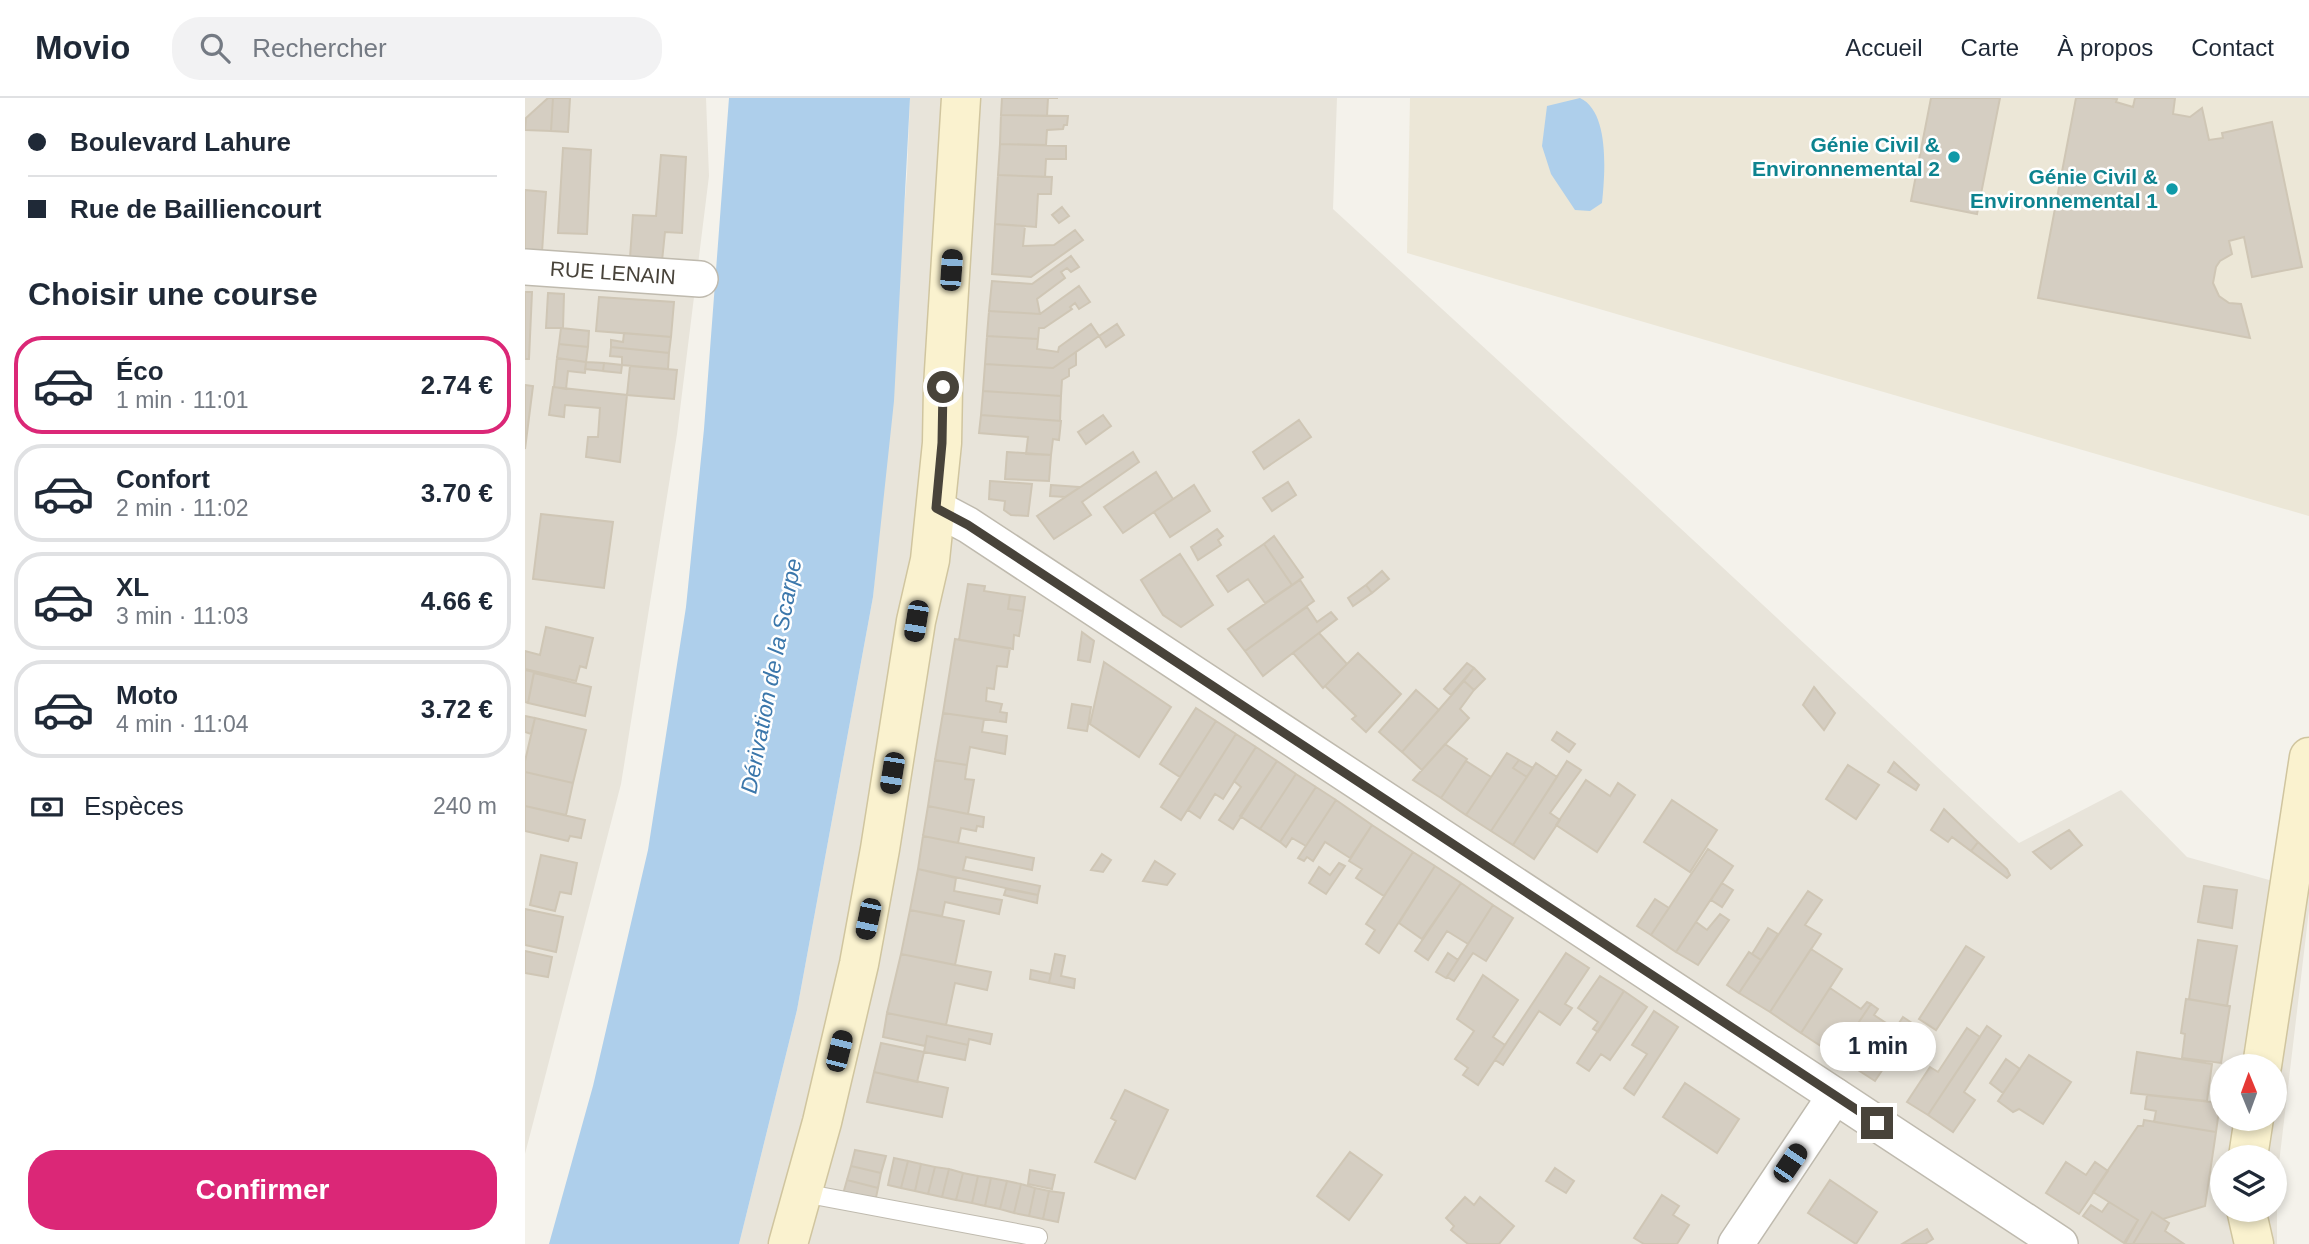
<!DOCTYPE html>
<html lang="fr">
<head>
<meta charset="utf-8">
<style>
	:root { --surface:#fff; --page:#f2f2f3; --text:#1f2937; --muted:#747a83; --line:#e0e1e3; --accent:#db2777 }
	body { margin:0; font-family:Helvetica,sans-serif; background:var(--page); color:var(--text); height:100vh; display:flex; flex-direction:column; font-size:26px; white-space:nowrap }
	* { box-sizing:border-box; margin:0 }
	p { font-size:23px; color:var(--muted) }
	.icon { flex:none; width:38px; height:38px; fill:none; stroke:currentColor; stroke-width:2; stroke-linecap:round; stroke-linejoin:round }
	.map { position:relative; flex:1; overflow:hidden }
	.panel { display:flex; flex-direction:column; background:var(--surface); width:525px }
	.panel>* { flex:none }
	.hud { display:grid; align-content:center; height:154px; padding:0 28px; background:var(--surface) }
	.needle { width:46px; rotate:359deg }
	.fabs { position:absolute; left:1685px; top:956px; display:grid; gap:14px }
	.fabs a { display:grid; place-items:center; width:77px; height:77px; border-radius:50%; background:var(--surface); box-shadow:0 4px 10px #0003; font-size:35px }
	.end { position:absolute; width:32px; height:32px; margin:-16px; border:9px solid #48433a; background:#fff; box-shadow:0 0 0 4px #fff }
	.from { border-radius:50% }
	.bubble { position:absolute; height:49px; border-radius:24px; background:var(--surface); box-shadow:0 4px 10px #0003; font-size:23px; font-weight:700; line-height:49px; text-align:center }
	.car { position:absolute; width:21px; height:42px; margin:-21px -10px; border-radius:9px; box-shadow:0 0 5px 2px #0007; background:linear-gradient(#222 24%,#8ab4d8 0 40%,#222 0 76%,#8ab4d8 0 86%,#222 0) }
	.hud b { display:flex; align-items:center; gap:24px; height:66px; font-size:26px }
	.hud b+b { border-top:2px solid var(--line) }
	.hud i { width:18px; height:18px; background:var(--text) }
	ul { padding:0; list-style:none }
	li { display:flex; align-items:center; gap:21px; height:98px; margin:0 14px 10px; padding:0 14px; border:4px solid var(--line); border-radius:28px }
	li div { flex:1 }
	li b { display:block; font-size:26px }
	li em { font-style:normal; font-weight:700 }
	li.on { border-color:var(--accent) }
	li>.icon { width:63px; height:63px; stroke-width:1.5 }
	h2 { padding:0 28px; font-size:32px; line-height:84px }
	.pay { display:flex; align-items:center; gap:18px; height:77px; padding:0 28px; font-size:26px }
	.pay p { margin-inline-start:auto }
	.primary-button { display:flex; gap:14px; margin-top:auto; padding:14px 28px }
	.primary-button a { flex:1; height:80px; border-radius:28px; background:var(--accent); color:#fff; font-size:28px; font-weight:700; line-height:80px; text-align:center }
	header { display:flex; align-items:center; gap:42px; box-sizing:border-box; height:98px; padding:0 35px; background:var(--surface); border-bottom:2px solid var(--line) }
	header strong { font-size:33px }
	nav { display:flex; gap:38px; margin-inline-start:auto; font-size:24px }
	.search { width:490px; height:63px; background:var(--page); display:flex; align-items:center; gap:18px; box-sizing:border-box; padding:0 24px; border-radius:28px; color:var(--muted); font-size:26px }
	main { display:flex; flex:1; min-height:0 }
	.map>svg:first-child { display:block }
</style>
</head>
<body>
<header>
<strong>Movio</strong>
<div class="search"><svg class="icon" aria-label="search" viewBox="0 0 24 24"><circle cx="10" cy="10" r="6"/><path d="M15 15l6 6"/></svg>Rechercher</div>
<nav><a>Accueil</a><a>Carte</a><a>À propos</a><a>Contact</a></nav>
</header>
<main>
<section class="panel">
<div class="hud">
<b><i class="from"></i>Boulevard Lahure</b>
<b><i></i>Rue de Bailliencourt</b>
</div>
<h2>Choisir une course</h2>
<ul>
<li class="on"><svg class="icon" aria-label="car" viewBox="0 0 24 24"><path d="M5 17H2v-5l4-1 3-4h7l3 4 3 1v5h-3M9 17h6M6 11h13"/><circle cx="7" cy="17" r="2"/><circle cx="17" cy="17" r="2"/></svg><div><b>Éco</b><p>1 min · 11:01</p></div><em>2.74 €</em></li>
<li><svg class="icon" aria-label="car" viewBox="0 0 24 24"><path d="M5 17H2v-5l4-1 3-4h7l3 4 3 1v5h-3M9 17h6M6 11h13"/><circle cx="7" cy="17" r="2"/><circle cx="17" cy="17" r="2"/></svg><div><b>Confort</b><p>2 min · 11:02</p></div><em>3.70 €</em></li>
<li><svg class="icon" aria-label="car" viewBox="0 0 24 24"><path d="M5 17H2v-5l4-1 3-4h7l3 4 3 1v5h-3M9 17h6M6 11h13"/><circle cx="7" cy="17" r="2"/><circle cx="17" cy="17" r="2"/></svg><div><b>XL</b><p>3 min · 11:03</p></div><em>4.66 €</em></li>
<li><svg class="icon" aria-label="car" viewBox="0 0 24 24"><path d="M5 17H2v-5l4-1 3-4h7l3 4 3 1v5h-3M9 17h6M6 11h13"/><circle cx="7" cy="17" r="2"/><circle cx="17" cy="17" r="2"/></svg><div><b>Moto</b><p>4 min · 11:04</p></div><em>3.72 €</em></li>
</ul>
<div class="pay"><svg class="icon" aria-label="cash" viewBox="0 0 24 24"><path d="M3 7h18v10H3z"/><circle cx="12" cy="12" r="2"/></svg>Espèces<p>240 m</p></div>
<div class="primary-button"><a>Confirmer</a></div>
</section>
<div class="map">
<svg width="1784" height="1146" viewBox="0 0 1784 1146">
	<rect width="100%" height="100%" fill="#f4f2eb"/>
	<!-- residential -->
	<path fill="#e8e4da" fill-rule="evenodd" d="M0,0H181L184,78L152,336L96,686L0,1056Z
		M385,0H812L808,111L1097,376L1494,745L1596,692L1662,759L1784,793V812L1752,1082V1146H214L272,912L348,499L382,76ZM1698,968H1750V1020H1698ZM1698,1059H1750V1111H1698Z"/>
	<!-- education -->
	<path fill="#ece7d7" d="M885,0H1784V418L882,155Z"/>
	<!-- water -->
	<path fill="#aecfeb" d="M204,0H385L369,303L348,499L272,912L214,1146H24L68,988L123,752L161,509L179,331Z
		M1055,0C1085,14 1080,76 1077,105L1065,113L1050,112L1026,76L1017,48L1022,8Z"/>
	<!-- building -->
	<path fill="#d5cec2" stroke="#cfc6b5" stroke-width="2" d="M23,0H28L26,33L0,32L1,20Z
		M28,0H45L43,34L26,33Z
		M477,0H533H523L522,18L476,17Z
		M1406,0H1475L1452,116L1386,103Z
		M1551,0H1586L1592,1L1591,4L1608,9L1610,0H1650L1648,16L1665,19L1677,10L1684,42L1698,40L1697,35L1747,24L1777,169L1727,179L1719,139L1704,143L1707,156L1695,163L1691,169L1688,185L1694,198L1704,205L1716,206L1725,240L1513,200Z
		M476,17L543,18L542,27H539L538,31L522,32L521,47L475,46Z
		M475,46L541,48V61H521L520,79L473,77Z
		M38,50L66,52L62,136L33,135Z
		M136,57L161,59L157,135L140,134L137,163L105,160L108,117L131,118Z
		M473,77L527,79L526,96H513L511,129L470,126Z
		M0,92L21,94L17,154L0,153Z
		M537,109L544,118L534,125L527,117Z
		M470,126L500,128L498,148L529,147L550,132L558,142L506,179L467,176Z
		M546,158L554,169L546,174L542,170L536,174L540,180L512,201L515,216L464,213L467,183L507,186Z
		M554,188L565,204L554,211L550,205L545,209L547,211L519,230H514L513,241L462,238L464,213L515,216Z
		M0,194H7L4,261H0Z
		M23,195L39,196L38,230H21Z
		M74,199L149,204L146,239L71,233Z
		M566,226L574,238L528,270L460,266L462,238L513,241L512,251L533,254L534,249Z
		M592,226L599,237L581,249L574,238Z
		M36,230L64,233L63,249L34,246Z
		M99,235L146,239L144,255L86,249V242L98,244Z
		M34,246L63,249L61,264L32,260Z
		M86,249L144,255L143,271L97,267V259L85,258Z
		M551,254V267L544,271V278L537,282L536,298L458,293L460,266L528,270Z
		M32,260L61,264L60,275L43,273L41,291L29,289Z
		M61,264L79,265L78,273L60,271Z
		M79,265L97,267L96,275L78,273Z
		M105,268L152,272L149,301L102,297Z
		M0,287L8,288L0,351Z
		M28,289L102,297L95,364L61,359L63,339H73L75,310L40,307L39,319L24,317Z
		M458,293L536,298L535,323L456,317Z
		M456,317L536,323L534,342L528,341L526,357L501,356L503,339L454,335Z
		M578,317L586,328L561,346L553,334Z
		M774,322L786,339L739,371L728,354Z
		M482,354L526,357L524,383L480,381Z
		M608,354L614,364L557,404L566,417L529,441L512,418Z
		M631,374L648,401L598,435L579,409Z
		M465,383L507,386L503,418L486,417L479,412L480,403L464,401Z
		M763,384L771,397L747,413L738,400Z
		M526,387L555,389L540,399L525,398Z
		M669,387L685,413L645,439L629,414Z
		M16,416L88,424L79,490L8,481Z
		M692,431L698,438L693,442L696,447L673,462L666,449Z
		M749,438L778,479L767,487L739,446Z
		M739,446L767,487L740,505L723,481L703,494L692,478Z
		M655,456L688,507L656,529L638,517L616,482Z
		M857,473L864,481L847,495L841,487Z
		M775,482L789,503L720,553L703,531Z
		M443,486L460,488L459,493L485,497L483,511L498,513L494,538L489,537L488,551L434,542Z
		M841,487L847,495L828,508L823,500Z
		M485,497L500,499L498,513L483,511Z
		M782,509L792,524L806,514L812,521L738,578L720,553Z
		M21,529L68,540L61,570L55,568L51,583L0,571V553L15,557Z
		M557,534L569,543L565,564L553,562Z
		M794,535L822,566L798,590L768,555Z
		M430,541L485,550L482,569L472,568L469,591L462,590L461,603L477,606L475,614L482,615L481,624L418,615Z
		M833,555L876,596L841,634L827,621L831,618L800,588Z
		M579,564L646,609L614,659L565,626Z
		M942,565L949,570L926,597L919,591Z
		M949,570L960,581L949,592L939,583Z
		M0,572L9,574L3,605L0,604Z
		M9,575L66,589L60,618L3,605Z
		M939,583L949,592L935,611L944,620L897,672L877,654Z
		M1289,589L1310,615L1299,632L1278,607Z
		M891,592L914,612L877,654L854,634Z
		M547,606L566,609L562,633L543,630Z
		M671,610L691,623L655,679L635,666Z
		M418,615L459,621L457,634L482,638L480,656L445,649L442,667L410,662Z
		M0,618L10,620L6,636L0,634Z
		M10,620L61,632L48,685L0,674V663Z
		M691,623L711,636L656,722L636,709Z
		M1032,634L1050,646L1044,654L1027,642Z
		M711,636L731,649L698,701L690,696L675,720L663,712Z
		M920,646L942,661L916,700L888,682Z
		M731,649L752,663L708,731L694,722L716,689L709,683Z
		M982,655L994,662L988,670L1002,679L966,733L941,717Z
		M410,662L442,667L440,681L449,682L443,716L403,708Z
		M994,662L1008,670L1002,679L988,670Z
		M752,663L771,676L735,731L715,718Z
		M941,663L966,679L941,717L916,700Z
		M1042,663L1056,672L1025,715L1035,722L1009,761L988,747Z
		M1369,664L1394,687L1391,692L1363,674Z
		M1011,665L1032,679L988,747L966,733Z
		M1323,667L1354,687L1331,721L1301,701Z
		M0,674L48,685L41,717L0,708Z
		M771,676L791,689L755,744L735,731Z
		M1061,682L1085,698L1093,685L1110,697L1072,754L1031,727Z
		M791,689L811,702L781,748L767,740L761,749L755,744Z
		M811,702L847,727L825,760L800,744L788,763L782,759L779,763L773,760Z
		M1147,702L1192,732L1165,774L1119,744Z
		M0,708L60,722L56,740L45,738L43,743L0,733Z
		M403,708L459,719L458,729L452,728L451,733L436,730L433,745L398,738Z
		M1419,711L1453,744L1446,753L1427,739L1423,744L1406,732Z
		M847,727L888,754L859,798L831,780L837,771L824,763Z
		M1544,732L1557,747L1526,771L1508,754Z
		M398,738L509,760L507,772L441,759L438,772L515,788L513,797L393,771Z
		M1453,744L1482,771L1485,777L1482,780L1446,753Z
		M1183,751L1208,768L1151,854L1126,837Z
		M888,754L910,768L854,855L841,846L850,832L841,826Z
		M577,756L586,762L578,774L566,772Z
		M16,757L52,765L46,796L35,794L30,813L5,807Z
		M630,763L650,776L642,787L618,783Z
		M814,765L820,768L801,796L784,785L794,769L805,777Z
		M910,768L936,785L897,841L874,825Z
		M393,771L431,780L429,793L477,802L474,816L420,804L417,818L385,812Z
		M936,785L968,807L943,846L922,833L903,862L890,853Z
		M1197,785L1208,792L1197,809L1186,802Z
		M1679,788L1712,792L1707,830L1673,824Z
		M481,791L513,797L512,805L479,797Z
		M1283,793L1297,802L1280,827L1296,836L1245,914L1214,895Z
		M1130,801L1144,810L1126,837L1112,828Z
		M968,807L988,820L961,863L948,855L929,883L922,879Z
		M0,811L38,819L31,854L0,847Z
		M385,812L439,823L430,867L376,856Z
		M1195,816L1204,822L1173,867L1151,854L1171,824L1182,832Z
		M1243,830L1253,836L1236,862L1227,856Z
		M1673,842L1712,848L1702,908L1664,901Z
		M1441,848L1459,859L1411,932L1394,921Z
		M1286,851L1317,871L1276,935L1245,914Z
		M0,853L27,859L23,879L0,875Z
		M1224,854L1236,862L1214,895L1202,887Z
		M923,855L933,862L921,880L911,874Z
		M1041,855L1064,870L1040,906L1047,910L1035,927L1014,913L978,967L970,962Z
		M376,856L466,874L462,892L430,885L421,927L362,915Z
		M530,856L540,858L536,878L550,881L549,890L524,885Z
		M506,872L526,876L524,885L505,881Z
		M958,877L993,902L968,939L980,947L953,987L938,977L943,970L930,961L949,933L932,921Z
		M1075,878L1099,893L1073,934L1068,931L1073,924L1053,910Z
		M1305,890L1336,911L1342,904L1346,906L1311,958L1276,935Z
		M1099,893L1122,909L1085,962L1076,956L1064,973L1052,965Z
		M1661,901L1705,908L1696,965L1657,960L1660,936L1656,935Z
		M1346,906L1353,911L1349,917L1361,925L1351,940L1370,953L1350,983L1311,958Z
		M1129,913L1153,929L1109,997L1099,990L1122,956L1107,947Z
		M362,915L467,936L465,946L444,941L443,947L402,938L400,948L358,939Z
		M1378,919L1387,925L1370,953L1351,940L1361,925L1370,931Z
		M1462,928L1476,938L1439,994L1450,1002L1428,1034L1403,1017Z
		M1442,930L1455,939L1403,1017L1382,1004L1405,969L1413,974Z
		M402,938L443,947L440,962L399,954Z
		M356,945L399,954L392,984L349,974Z
		M1612,954L1687,966L1682,1003L1606,995Z
		M1504,957L1546,984L1518,1026L1494,1011L1488,1014L1473,1003Z
		M1481,961L1495,971L1478,995L1465,985Z
		M349,974L423,990L417,1019L342,1004Z
		M1160,985L1214,1021L1192,1055L1138,1019Z
		M600,992L643,1012L610,1081L570,1064L591,1023L586,1020Z
		M1622,997L1695,1005L1691,1034L1629,1024L1631,1013L1620,1011Z
		M1619,1022L1691,1034L1680,1108L1638,1121L1627,1114L1608,1146H1600L1613,1122L1568,1094L1613,1028H1618Z
		M330,1052L361,1058L356,1075L326,1068Z
		M825,1054L857,1077L824,1122L792,1098Z
		M369,1060L383,1063L376,1090L363,1087Z
		M383,1063L396,1066L390,1093L376,1090Z
		M1541,1064L1561,1077L1570,1064L1583,1073L1554,1116L1521,1095Z
		M396,1066L410,1069L403,1096L390,1093Z
		M326,1068L356,1075L353,1090L322,1082Z
		M410,1069L424,1071L417,1099L403,1096Z
		M1030,1070L1049,1083L1041,1095L1021,1083Z
		M424,1071L438,1075L431,1102L417,1099Z
		M505,1072L530,1077L527,1091L503,1086Z
		M438,1075L453,1078L447,1105L431,1102Z
		M453,1078L466,1080L460,1108L447,1105Z
		M466,1080L482,1083L475,1111L460,1108Z
		M322,1082L353,1090L350,1104L318,1096Z
		M1305,1082L1352,1114L1331,1146L1283,1115Z
		M482,1083L496,1086L489,1115L475,1111Z
		M496,1086L510,1090L504,1118L489,1115Z
		M510,1090L524,1093L518,1121L504,1118Z
		M524,1093L539,1095L533,1124L518,1121Z
		M1137,1097L1154,1108L1148,1117L1164,1127L1152,1146H1119L1109,1140Z
		M940,1099L949,1107L955,1099L989,1128L974,1146H943L926,1132L929,1128L921,1120Z
		M1584,1104L1613,1122L1599,1145L1558,1118L1566,1107L1577,1114Z
		M1627,1114L1644,1125L1640,1133L1659,1146H1608Z
		M1402,1131L1408,1141L1400,1146H1377Z"/>
	<g fill="none" stroke-linecap="round" stroke-linejoin="round">
		<!-- lane casing -->
		<g stroke="#bfbaae" stroke-width="20">
			<path id="lane" d="M278,1095L513,1139"/>
		</g>
		<!-- street casing -->
		<g stroke="#bfbaae" stroke-width="38">
			<g id="street">
				<path id="s1" d="M0,169L175,181"/>
				<path d="M411,410L443,427L1535,1146"/>
				<path d="M1211,1146L1310,998"/>
			</g>
		</g>
		<!-- secondary casing -->
		<g stroke="#d0c59f" stroke-width="41">
			<path id="secondary" d="M1737,968L1784,659
				M1723,1059L1729,1020
				M1721,1111L1729,1146
				M263,1146L297,1024L334,866L355,751L391,523L405,462L417,345L418,289L436,0"/>
		</g>
		<!-- lane -->
		<use href="#lane" stroke="#fff" stroke-width="18"/>
		<!-- street -->
		<use href="#street" stroke="#fff" stroke-width="35"/>
		<!-- secondary -->
		<use href="#secondary" stroke="#faf2cf" stroke-width="38"/>
	</g>
	<g fill="none" stroke-linecap="round" stroke-linejoin="round">
		<!-- route -->
		<path stroke="#48433a" stroke-width="9" d="M418,289L417,345L411,410L443,427L1352,1025"/>
	</g>
	<!-- markers -->
	<g fill="#0f9aa8" stroke="#fff" stroke-width="2.5">
		<circle cx="1429" cy="59" r="7"/>
		<circle cx="1647" cy="91" r="7"/>
	</g>
	<g text-anchor="middle" stroke-width="5" stroke-linejoin="round" paint-order="stroke">
		<!-- culture labels -->
		<g font-size="21" font-weight="bold" fill="#0d838f" stroke="#fff" text-anchor="end">
			<text x="1415" y="54">Génie Civil &amp;<tspan x="1415" dy="24">Environnemental 2</tspan></text>
			<text x="1633" y="86">Génie Civil &amp;<tspan x="1633" dy="24">Environnemental 1</tspan></text>
		</g>
		<!-- street labels -->
		<g font-size="21" fill="#48433a" stroke="#fff">
			<text dy="7" stroke="none"><textPath href="#s1" startOffset="88">RUE LENAIN</textPath></text>
		</g>
		<!-- water labels -->
		<g font-size="23" font-style="italic" fill="#3b77ab" stroke="#fff">
			<text transform="translate(246 578) rotate(-79)" y="8">Dérivation de la Scarpe</text>
		</g>
	</g>
</svg>
<div class="fabs">
<a><svg class="needle" viewBox="-14 -14 28 28"><path d="M0-13l5 13h-10z" fill="#e53935"/><path d="M0 13l5-13h-10z" fill="#747a83"/></svg></a>
<a><svg class="icon" aria-label="layers" viewBox="0 0 24 24"><path d="M12 4l9 5-9 5-9-5zM3 14l9 5 9-5"/></svg></a>
</div>
<i class="end from" style="left:418px;top:289px"></i>
<i class="end" style="left:1352px;top:1025px"></i>
<div class="bubble" style="left:1295px;top:924px;width:116px">1 min</div>
<i class="car" style="left:426px;top:172px;rotate:4deg"></i>
<i class="car" style="left:391px;top:523px;rotate:189deg"></i>
<i class="car" style="left:367px;top:675px;rotate:189deg"></i>
<i class="car" style="left:343px;top:821px;rotate:192deg"></i>
<i class="car" style="left:314px;top:953px;rotate:14deg"></i>
<i class="car" style="left:1265px;top:1065px;rotate:34deg"></i>
</div>
</main>
</body>
</html>
